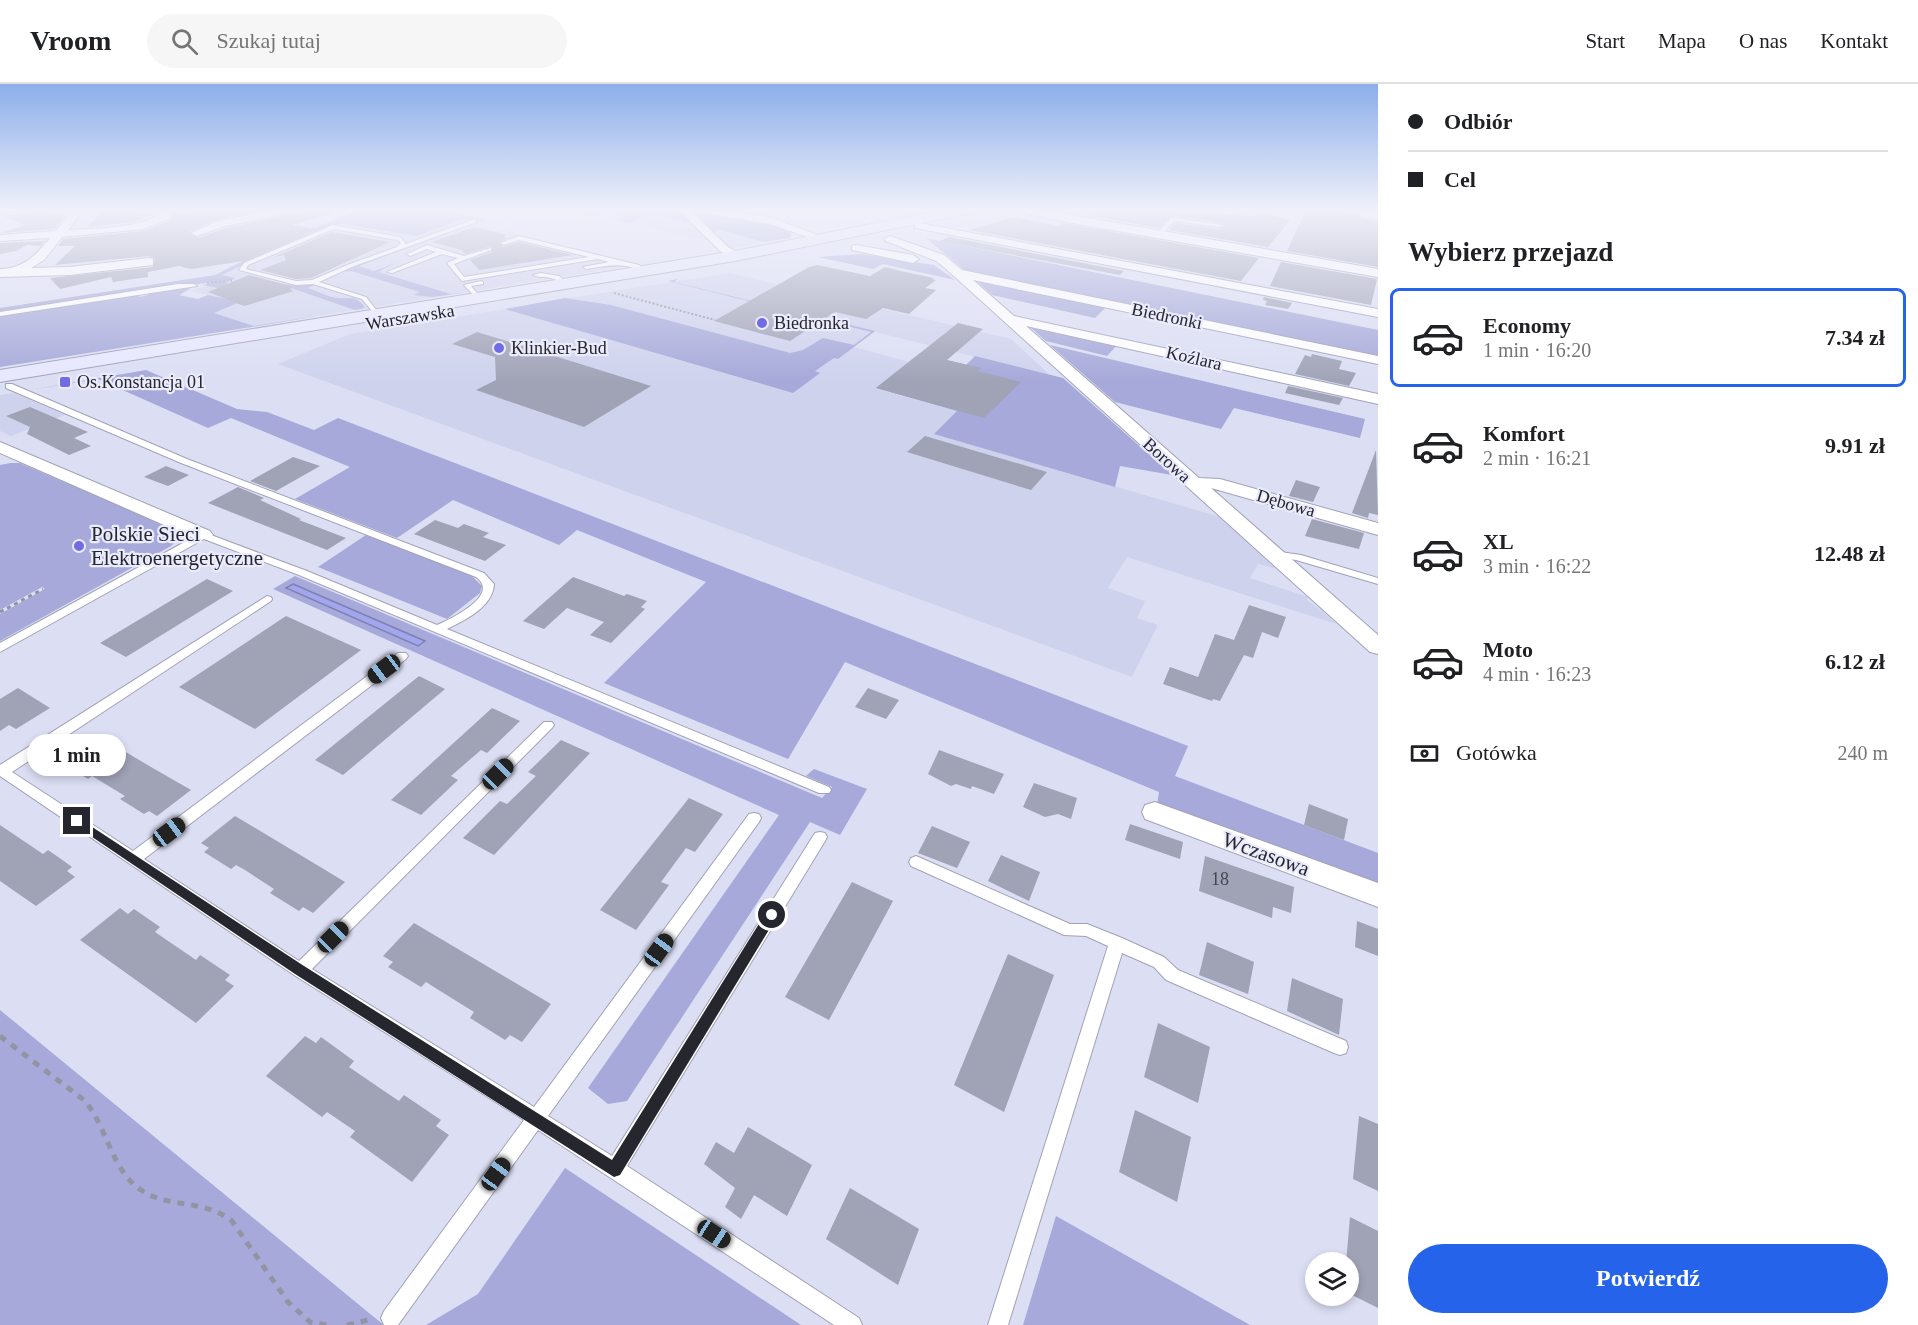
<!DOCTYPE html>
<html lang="pl">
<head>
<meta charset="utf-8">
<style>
	:root { --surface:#fff; --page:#f6f6f6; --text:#202124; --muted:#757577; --line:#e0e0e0; --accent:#2563eb }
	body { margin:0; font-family:Georgia,serif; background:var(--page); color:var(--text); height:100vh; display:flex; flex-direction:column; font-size:22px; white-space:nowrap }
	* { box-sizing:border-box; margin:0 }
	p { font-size:20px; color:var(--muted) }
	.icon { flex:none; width:33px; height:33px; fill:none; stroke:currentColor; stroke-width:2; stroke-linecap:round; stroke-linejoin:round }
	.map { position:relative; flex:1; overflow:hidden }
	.drawer { display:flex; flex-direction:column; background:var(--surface); width:540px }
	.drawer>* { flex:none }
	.banner { display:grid; align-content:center; height:132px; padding:0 30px; background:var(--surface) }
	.tools { position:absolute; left:1305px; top:1168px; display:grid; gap:12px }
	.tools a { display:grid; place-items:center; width:54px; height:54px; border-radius:50%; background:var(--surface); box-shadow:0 3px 9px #0003; font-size:30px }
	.end { position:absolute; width:27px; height:27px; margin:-14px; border:8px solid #25262e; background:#fff; box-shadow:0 0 0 3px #fff }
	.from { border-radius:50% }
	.bubble { position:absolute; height:42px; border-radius:21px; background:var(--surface); box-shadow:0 3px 9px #0003; font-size:20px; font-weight:800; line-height:42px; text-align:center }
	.car { position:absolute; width:18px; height:36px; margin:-18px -9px; border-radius:8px; box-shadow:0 0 4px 2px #0007; background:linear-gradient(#222 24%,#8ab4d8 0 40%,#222 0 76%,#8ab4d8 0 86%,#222 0) }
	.banner b { display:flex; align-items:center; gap:21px; height:57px; font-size:22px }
	.banner b+b { border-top:2px solid var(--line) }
	.banner i { width:15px; height:15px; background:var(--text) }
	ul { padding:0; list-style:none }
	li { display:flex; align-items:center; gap:18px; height:99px; margin:0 12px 9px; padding:0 18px; border:3px solid transparent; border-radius:9px }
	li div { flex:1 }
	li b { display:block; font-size:22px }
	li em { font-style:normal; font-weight:800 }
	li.selected { border-color:var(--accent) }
	li>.icon { width:54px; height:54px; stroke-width:1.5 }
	h2 { padding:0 30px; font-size:27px; line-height:72px }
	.pay { display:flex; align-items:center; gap:15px; height:66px; padding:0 30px; font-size:22px }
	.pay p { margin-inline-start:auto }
	.button { display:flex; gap:12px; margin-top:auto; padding:12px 30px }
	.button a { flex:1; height:69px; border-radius:36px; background:var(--accent); color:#fff; font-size:24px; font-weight:800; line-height:69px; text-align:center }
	header { display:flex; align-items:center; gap:36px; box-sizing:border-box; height:84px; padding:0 30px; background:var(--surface); border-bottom:2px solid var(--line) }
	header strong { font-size:28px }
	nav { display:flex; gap:33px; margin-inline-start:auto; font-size:21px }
	.search { width:420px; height:54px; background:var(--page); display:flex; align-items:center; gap:15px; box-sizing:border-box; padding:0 21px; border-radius:33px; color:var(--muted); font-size:22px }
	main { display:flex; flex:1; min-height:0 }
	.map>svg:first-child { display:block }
</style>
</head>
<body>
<header>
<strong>Vroom</strong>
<div class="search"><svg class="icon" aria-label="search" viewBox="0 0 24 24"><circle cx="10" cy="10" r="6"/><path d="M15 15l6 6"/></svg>Szukaj tutaj</div>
<nav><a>Start</a><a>Mapa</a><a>O nas</a><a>Kontakt</a></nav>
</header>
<main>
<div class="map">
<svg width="1378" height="1241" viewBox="0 0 1378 1241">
	<rect width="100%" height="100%" fill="#dcdef4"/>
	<!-- built -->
	<path fill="#cfd2ed" d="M363,124L484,136L476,140L640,180L254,242L213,229L239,218L190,207L221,197L215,191L277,160Z
		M651,130L693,139L709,157L628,139Z
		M720,146L764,158L728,165L711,149Z
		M730,189L1011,255L1050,291L875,248L854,263L909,278L877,305L957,327L935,350L1220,433L1277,485L1258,480L1250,494L1308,513L1307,516L1321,526L1336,540L1127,473L1108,504L1145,517L1137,534L1158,541L1132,593L278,280L350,250L505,225L793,309L819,289L557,216Z
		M14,309L65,331L11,352L0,347V311Z"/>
	<!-- green -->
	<path fill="#a6a9d9" d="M363,124H460L452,128L484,136L359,182L374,187L398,178L378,188L451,210L469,208L433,213L413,211L420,208L351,187L343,188L355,182L476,137L463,135L416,152L344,140L333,141L281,163L222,191L235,194L232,196L198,200H181L0,228V224L215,191L277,160Z
		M560,124H672L693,139L651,130L628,139L614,136L622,132L607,128L597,132Z
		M696,128C722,126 767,137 791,149L790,154L764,158L720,146L711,149L692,131Z
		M926,154L1378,246V274L967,188Z
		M862,170L934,181L955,196L883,180L873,185L818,173Z
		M972,193L1107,222L1095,234L992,211Z
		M678,195L674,198L875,247L838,275L834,274L815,287L820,289L793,309L505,225L460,230L505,225L565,214L611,221L790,269L803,266L823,254L854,261L871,248L668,197Z
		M222,196L229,197L226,198L228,200L314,201L308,204C317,207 332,215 341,214C352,214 358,212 365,224L355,226L288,203L240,218L214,229L254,242L323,231L277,239L0,283V232L138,209L139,213L148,211V208L187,203L190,205L179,211L198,215L208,211L227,215L241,209L203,201Z
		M1024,238L1120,258L1107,272L1046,257Z
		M1050,261L1365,335L1360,354L1234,324L1221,345L1115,318Z
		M920,269L966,281L975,272L1063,294L1172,391L1120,382L1115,403L934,350L957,327L876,304Z
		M146,286L237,325L267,328L314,346L338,334L1188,662L1175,692L1378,769V804L1157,722L1159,708L845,578L788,675L604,599L706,498L577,446L559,461L453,416L397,454L295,415L350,383L231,334L208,344L98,295L30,306Z
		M11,379H20L167,442L180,448L181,453L171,462L0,557V530L45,505L42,503L0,526V381Z
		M366,451L472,492L482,502L480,509L447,535L318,483Z
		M295,492L822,714L832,703L806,692L814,685L867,705L840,751L810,738L627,1017L608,1020L588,1004L779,731L273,505Z
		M0,926L369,1229L384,1241H0Z
		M565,1084L801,1241H426L478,1210Z
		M1056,1132L1250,1241H1023Z"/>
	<!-- water -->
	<path fill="#a3a6ec" stroke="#7d80b3" stroke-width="1.5" d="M293,500L425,557L418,562L286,504Z"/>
	<!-- building -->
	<path fill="#a0a2b6" d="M114,124H140L136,130L156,129L134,138L87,143L103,128Z
		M192,124H270L218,135L189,148L198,154L226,144L299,129L306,124H332V129L292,141L317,145L243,177L191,185L179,182L148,188V193L113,198L111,193L60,205L50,194L153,183L155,174L149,172L55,181L75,162H58L63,155L143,147L169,137L174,129H192Z
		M1096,124H1176L1170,128L1253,132L1262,129L1290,136L1268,163L1169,146L1175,139L1219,145L1224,141L1222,139L1172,131L1159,144L1075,129L1095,133Z
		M1307,124H1325L1378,138V183L1287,167Z
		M45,126L64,133L55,145L0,149L25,141L3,132Z
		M1014,133L1059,142L1062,139L1259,174L1241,197L969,146Z
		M474,143L507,151L503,153L508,154L499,158L503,163L519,158L573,171L479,186L470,176L492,168V162L465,170L462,166L432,158Z
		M332,148L390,158L311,194L296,195L260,186L286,176L284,171L274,173Z
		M950,153L1124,187L1120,191L939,157Z
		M45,157L41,162L27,161L16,167L0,170V159Z
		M1281,178L1377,195L1371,221L1270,202Z
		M817,181L870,192L885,183L901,187L934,194L932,195L936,196L925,204L936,206L909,230L883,224L866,235L835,228L790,257L714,237L809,183Z
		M249,191L294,203L290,205L294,207L244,222L208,208Z
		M1264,213L1292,219L1288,225L1265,221L1267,217L1263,216Z
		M958,239L983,245L947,276L981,284L978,287L1021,298L984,334L876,304Z
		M477,248L513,259L651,302L584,343L476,306L496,296L495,273L452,260Z
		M1312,270L1342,277L1339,285L1356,289L1349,302L1295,290L1305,271L1311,273Z
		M1288,302L1343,314L1339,321L1285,309Z
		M30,323L88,348L74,354L91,362L69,371L27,350L30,343L6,332Z
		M925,352L1047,388L1031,406L907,368Z
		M1376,366L1378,431L1369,429L1368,434L1352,429Z
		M293,373L320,382L276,407L250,397Z
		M166,382L189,391L168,402L144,393Z
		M1296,396L1320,403L1313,418L1289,412Z
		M238,403L264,414L260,416L301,435L299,436L346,454L327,466L208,419Z
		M1312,435L1364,449L1359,465L1305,452Z
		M435,436L458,444L464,440L489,449L483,453L506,461L485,477L414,450Z
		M573,493L624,512L627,510L647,517L641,523L645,525L611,559L590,551L604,538L567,524L544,545L523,537Z
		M207,495L233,507L126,573L100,559Z
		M1249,521L1286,533L1278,554L1262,548L1253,574L1244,571L1220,617L1213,615L1212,617L1163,600L1170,583L1198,593L1215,550L1234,556Z
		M286,532L361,566L255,645L179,603Z
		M419,592L445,605L343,691L315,676Z
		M18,604L50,624L16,645L9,641L0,647V615Z
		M868,604L899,616L886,635L855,623Z
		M492,624L520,637L487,669L481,666L451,692L458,696L421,731L391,716Z
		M97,651L151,683L191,706L157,732L149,727L144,730L120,715L125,712L92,692L88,695L65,681L70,678L63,673Z
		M561,656L590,669L494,771L463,754L500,717L507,720L536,692L528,688Z
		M939,666L1004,690L994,710L972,702L971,705L956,700L951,702L928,690Z
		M1034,699L1077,714L1071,735L1058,730L1045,733L1023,723Z
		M689,714L723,730L695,768L686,764L661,798L669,801L636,846L600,826Z
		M1309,720L1348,735L1344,756L1304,741Z
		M235,732L322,784L345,798L313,829L303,823L299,827L270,809L274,805L245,786L236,781L231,785L204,768L209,764L201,759Z
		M1130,740L1183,758L1180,775L1125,756Z
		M0,741L43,770L48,766L61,775L72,783L67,787L75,793L36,822L0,797Z
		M932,742L970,758L957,784L918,769Z
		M1001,771L1040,788L1029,817L988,797Z
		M1205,772L1294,803L1291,829L1273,823L1272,834L1199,807Z
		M852,798L893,817L829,936L785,913Z
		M120,824L128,830L134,825L160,843L155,848L196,876L200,871L230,891L225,896L234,902L196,939L80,856Z
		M1357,837L1378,845V872L1355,863Z
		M414,839L551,920L522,958L510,951L505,956L470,934L474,928L437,905L426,898L421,903L388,883L393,878L383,872Z
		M1207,858L1254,878L1248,910L1199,891Z
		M1008,870L1054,891L1004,1028L954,1001Z
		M1292,894L1343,915L1339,951L1287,927Z
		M1158,939L1210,963L1198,1019L1144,993Z
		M305,952L316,959L321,953L354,977L349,983L387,1009L399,1017L404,1011L441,1036L436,1042L449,1051L412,1098L350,1053L355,1047L327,1028L322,1033L266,992Z
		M1135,1026L1191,1053L1177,1118L1119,1088Z
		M1359,1032L1378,1040V1107L1353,1095Z
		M748,1043L812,1081L787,1132L754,1111L741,1135L725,1123L735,1104L704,1080L716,1058L734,1069Z
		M850,1104L919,1145L898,1201L826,1155Z
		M1350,1133L1378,1147V1224L1348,1209V1179H1346Z"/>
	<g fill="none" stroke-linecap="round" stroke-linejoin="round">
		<!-- service casing -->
		<g stroke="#a0a2b6" stroke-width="2">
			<path id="service" d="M1172,133L1222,141L1219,143L1174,137L1160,152H1156V150Z
				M475,135L477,138L354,182L319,198L366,213L381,232L378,234L362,215L313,200L296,201L239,186L244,179L333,141L400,153L406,160ZM334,145L398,156L401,159L397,163L350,180L312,196L296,197L246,185L248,181Z
				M519,152L639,181L649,188L644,189C625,177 607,182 586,185L583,183L609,178L598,175L462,197L447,179L458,174L442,170L392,189L387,188L436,168L427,165L410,172L407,170L427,161L464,172L491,164V166L454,180L464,193L589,173L519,156L504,161L501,159Z
				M541,189L559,192L570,201L565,202C550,189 546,196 533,191Z
				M481,197L483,198V200L471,202L482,215L479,217L464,201Z
				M178,200H194L197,202L0,232V228Z
				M6,300H12L187,375L484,489L494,500C493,523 465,536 447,545L829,703L831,706L829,709H819L299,491L204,455L0,568V559L203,448L307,487L437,541C451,535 501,511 476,493L181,379L6,304Z
				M1273,467L1301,471L1378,494V500L1296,476L1269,472V468Z
				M267,512L271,513L272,515L271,517L12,688L133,767L398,569H406L408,572L406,575L144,775L299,877L544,638H552L554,641L552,644L312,885L534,1023L749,730L754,729L759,730L761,734L759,738L548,1032L612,1072L815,749L820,748L825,749L827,753L825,757L627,1082L859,1234L862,1241H834L538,1046L398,1241H384L381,1234L384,1227L524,1036L294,891L0,692V681Z
				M916,772L1070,840H1087L1122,854L1164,873L1178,886L1346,957L1348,963L1346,969L1340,971L1334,969L1166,896L1154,883L1122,869L1008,1241H988L1108,862L1086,852L1064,851L911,782L909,778L911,774Z"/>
		</g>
		<!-- minor casing -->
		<g stroke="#a0a2b6" stroke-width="2">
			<path id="minor" d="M0,124H21L16,127L0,128Z
				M74,124H85L68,146C92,144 151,146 164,124H174L168,135L143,145L62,153L44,176L31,184L69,183L149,174L153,175V181L69,191L0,193V185C23,185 36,171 50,154L0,157V151L56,147Z
				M282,124H304L299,127L225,142L197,152L191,149L218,137Z
				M677,124H712L772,134L828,155L822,158L770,140L691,127L728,163L739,169V175L735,176L720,167Z
				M1016,124H1032L1378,185V193L1072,139L1032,131Z
				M1327,124H1349L1378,130V136Z
				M919,139L1378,225V233L915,144V140Z
				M890,152L944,171L962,186L1378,272V280L973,196L1014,232L1378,310V320L1026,242L1199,394L1220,395L1378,439V451L1211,404L1378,551V570L1370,568L945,184L936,177L886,157L884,155Z
				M856,161L913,171L919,175L913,179L852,166V162Z
				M0,358L210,447L213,451L210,455H196L0,369Z
				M1155,718L1378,799V823L1145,735L1142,728L1145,721Z"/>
		</g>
		<!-- secondary casing -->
		<g stroke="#a0a2b6" stroke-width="2">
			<path id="secondary" d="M952,124H982L975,128L735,177L0,298V286L735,167Z"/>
		</g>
		<!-- path-far2 -->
		<path stroke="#9294a4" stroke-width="2" stroke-dasharray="2 2" stroke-linecap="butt" d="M207,199L231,196V198
			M614,209L715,236"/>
		<!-- path-far1 -->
		<path stroke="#9294a4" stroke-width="3" stroke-dasharray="4 4" stroke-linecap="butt" d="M0,528L43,505"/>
		<!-- path -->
		<path stroke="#9294a4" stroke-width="5" stroke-dasharray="7 7" stroke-linecap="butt" d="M0,952L84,1016C107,1042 111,1086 141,1106C169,1125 202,1114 232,1137L288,1218L310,1238L327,1241
			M347,1241L372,1235"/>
		<!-- service -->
		<use href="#service" fill="#fff" fill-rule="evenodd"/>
		<!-- minor -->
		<use href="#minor" fill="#fff" fill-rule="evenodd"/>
		<!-- secondary -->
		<use href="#secondary" fill="#e7e8fe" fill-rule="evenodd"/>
	</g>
	<!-- sky -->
	<linearGradient id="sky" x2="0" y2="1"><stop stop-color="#8caeea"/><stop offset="0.42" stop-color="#eff0fa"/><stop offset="1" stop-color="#eff0fa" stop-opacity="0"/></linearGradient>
	<rect width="1378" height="298" fill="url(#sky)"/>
	<!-- route -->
	<path fill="#25262e" d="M77,733L304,882L612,1076L767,827L772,826L778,831L620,1091L614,1093L295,890L73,740V734Z"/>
	<!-- markers -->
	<g fill="#716be5" stroke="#eaecfd" stroke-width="2">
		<circle cx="762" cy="239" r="6"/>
		<circle cx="499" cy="264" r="6"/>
		<rect x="59" y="292" width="12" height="12" rx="3"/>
		<circle cx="79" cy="462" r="6"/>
	</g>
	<g text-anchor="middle" stroke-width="4.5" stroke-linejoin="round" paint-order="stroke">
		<!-- far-street labels -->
		<g font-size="18" fill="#25262e" stroke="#eaecfd">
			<text transform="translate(1167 232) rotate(12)" y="6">Biedronki</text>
			<text transform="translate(410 233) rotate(-9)" y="6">Warszawska</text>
			<text transform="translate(1194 274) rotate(13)" y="6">Koźlara</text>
			<text transform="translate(1167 376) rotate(42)" y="6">Borowa</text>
			<text transform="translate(1286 419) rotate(16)" y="6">Dębowa</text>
		</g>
		<!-- far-poi labels -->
		<g font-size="18" fill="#25262e" stroke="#eaecfd" text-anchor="start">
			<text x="774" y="245">Biedronka</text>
			<text x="511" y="270">Klinkier-Bud</text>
			<text x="77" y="304">Os.Konstancja 01</text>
		</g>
		<!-- number labels -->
		<g font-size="18" fill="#444550">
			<text x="1220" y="801">18</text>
		</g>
		<!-- poi labels -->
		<g font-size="21" fill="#25262e" stroke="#eaecfd" text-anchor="start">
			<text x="91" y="457">Polskie Sieci<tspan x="91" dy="24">Elektroenergetyczne</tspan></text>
		</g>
		<!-- street labels -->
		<g font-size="21" fill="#25262e" stroke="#eaecfd">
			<text transform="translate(1266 770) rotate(20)" y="7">Wczasowa</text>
		</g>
	</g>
</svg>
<div class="tools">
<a><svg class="icon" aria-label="layers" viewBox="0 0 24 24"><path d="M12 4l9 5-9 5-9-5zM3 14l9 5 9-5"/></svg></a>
</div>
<i class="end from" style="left:772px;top:831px"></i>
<i class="end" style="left:77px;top:737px"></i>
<div class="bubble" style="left:27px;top:650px;width:99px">1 min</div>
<i class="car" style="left:384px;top:585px;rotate:233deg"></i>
<i class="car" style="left:498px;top:690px;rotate:45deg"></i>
<i class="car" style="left:169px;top:748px;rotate:53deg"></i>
<i class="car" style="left:333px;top:853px;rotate:45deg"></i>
<i class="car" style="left:659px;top:866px;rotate:36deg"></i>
<i class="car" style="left:496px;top:1090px;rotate:36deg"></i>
<i class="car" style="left:714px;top:1150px;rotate:123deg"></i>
</div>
<section class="drawer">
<div class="banner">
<b><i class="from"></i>Odbiór</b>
<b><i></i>Cel</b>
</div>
<h2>Wybierz przejazd</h2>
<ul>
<li class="selected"><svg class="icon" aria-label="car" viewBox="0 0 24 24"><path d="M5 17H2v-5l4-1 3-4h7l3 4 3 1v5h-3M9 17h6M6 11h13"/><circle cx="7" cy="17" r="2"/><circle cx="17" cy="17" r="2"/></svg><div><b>Economy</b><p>1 min · 16:20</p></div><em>7.34 zł</em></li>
<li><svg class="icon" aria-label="car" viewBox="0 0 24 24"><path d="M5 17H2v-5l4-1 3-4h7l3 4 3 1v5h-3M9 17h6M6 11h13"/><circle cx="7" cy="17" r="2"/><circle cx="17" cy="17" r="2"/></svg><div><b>Komfort</b><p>2 min · 16:21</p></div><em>9.91 zł</em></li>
<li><svg class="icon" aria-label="car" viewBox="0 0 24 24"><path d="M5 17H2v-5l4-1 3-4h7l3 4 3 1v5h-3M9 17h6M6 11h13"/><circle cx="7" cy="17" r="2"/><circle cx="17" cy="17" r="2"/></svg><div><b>XL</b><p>3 min · 16:22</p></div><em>12.48 zł</em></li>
<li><svg class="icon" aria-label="car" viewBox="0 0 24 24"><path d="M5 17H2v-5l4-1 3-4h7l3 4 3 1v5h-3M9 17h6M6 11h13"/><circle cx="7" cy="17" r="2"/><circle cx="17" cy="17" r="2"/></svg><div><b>Moto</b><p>4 min · 16:23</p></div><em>6.12 zł</em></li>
</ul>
<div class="pay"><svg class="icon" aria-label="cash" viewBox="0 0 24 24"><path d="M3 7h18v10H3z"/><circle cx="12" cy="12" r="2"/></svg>Gotówka<p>240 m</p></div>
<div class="button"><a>Potwierdź</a></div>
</section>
</main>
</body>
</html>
